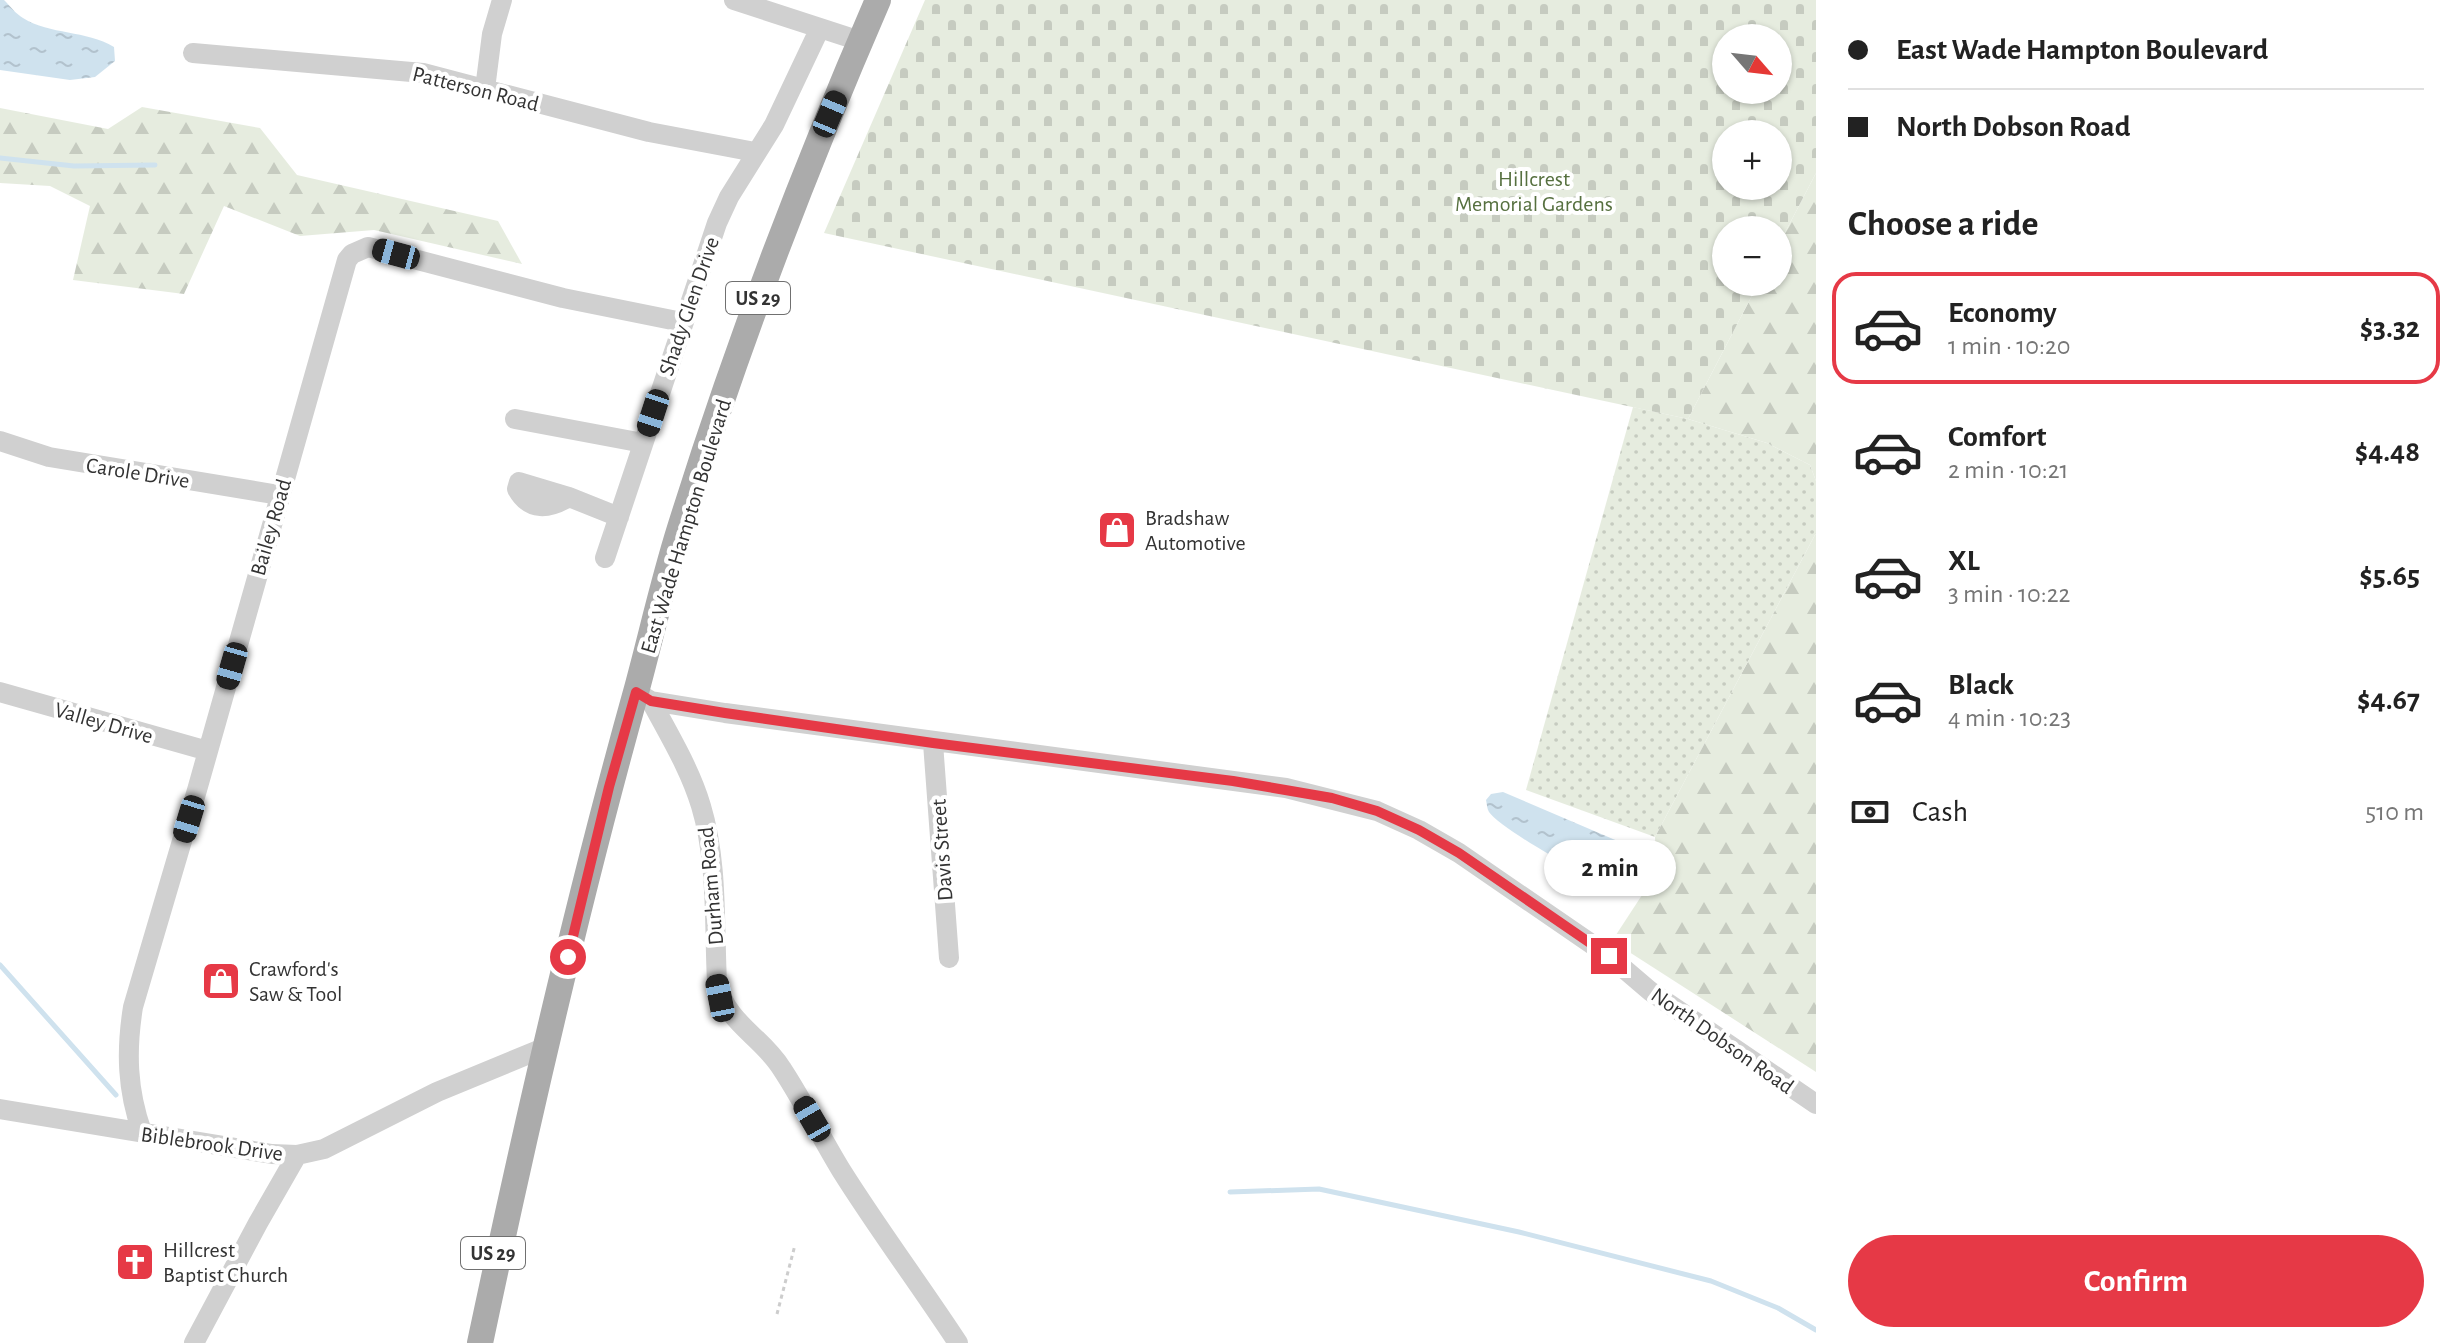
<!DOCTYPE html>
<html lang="en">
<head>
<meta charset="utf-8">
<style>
	:root { --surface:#fff; --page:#f2f2f2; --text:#222; --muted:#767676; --line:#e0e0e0; --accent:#e63946 }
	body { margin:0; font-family:"Alegreya Sans",sans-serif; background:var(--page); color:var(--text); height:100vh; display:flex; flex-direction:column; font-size:30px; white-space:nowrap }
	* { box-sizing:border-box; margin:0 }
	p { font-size:26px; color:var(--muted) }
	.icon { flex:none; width:44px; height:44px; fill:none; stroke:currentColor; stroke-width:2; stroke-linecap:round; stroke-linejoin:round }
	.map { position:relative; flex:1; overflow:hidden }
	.side { display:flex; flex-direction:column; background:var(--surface); width:640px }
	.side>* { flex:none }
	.hud { display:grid; align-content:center; height:176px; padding:0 32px; background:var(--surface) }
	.needle { width:52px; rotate:118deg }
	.buttons { position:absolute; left:1712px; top:24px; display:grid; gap:16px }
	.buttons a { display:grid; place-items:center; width:80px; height:80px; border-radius:50%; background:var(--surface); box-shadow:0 2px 6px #0004; font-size:40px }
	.end { position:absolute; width:36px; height:36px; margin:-18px; border:10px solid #e63946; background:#fff; box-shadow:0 0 0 4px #fff }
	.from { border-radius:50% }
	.bubble { position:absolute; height:56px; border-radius:28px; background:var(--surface); box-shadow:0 2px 6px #0004; font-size:26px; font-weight:700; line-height:56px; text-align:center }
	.car { position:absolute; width:24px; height:48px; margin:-24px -12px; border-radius:10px; box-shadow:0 0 6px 2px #0007; background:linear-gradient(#222 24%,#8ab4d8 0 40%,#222 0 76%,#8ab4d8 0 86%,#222 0) }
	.hud b { display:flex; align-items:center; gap:28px; height:76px; font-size:30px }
	.hud b+b { border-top:2px solid var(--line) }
	.hud i { width:20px; height:20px; background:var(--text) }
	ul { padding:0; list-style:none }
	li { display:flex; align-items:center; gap:24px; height:112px; margin:0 16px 12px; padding:0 16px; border:4px solid transparent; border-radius:24px }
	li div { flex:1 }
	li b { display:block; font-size:30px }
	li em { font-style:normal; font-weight:700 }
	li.current { border-color:var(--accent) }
	li>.icon { width:72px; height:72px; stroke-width:1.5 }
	h2 { padding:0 32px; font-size:36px; line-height:96px }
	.pay { display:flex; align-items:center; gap:20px; height:88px; padding:0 32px; font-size:30px }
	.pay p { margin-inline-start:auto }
	.button { display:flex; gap:16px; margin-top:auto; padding:16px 32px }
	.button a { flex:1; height:92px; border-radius:48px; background:var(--accent); color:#fff; font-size:32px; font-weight:700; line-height:92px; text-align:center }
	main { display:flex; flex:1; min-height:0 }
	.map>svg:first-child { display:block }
</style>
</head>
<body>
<main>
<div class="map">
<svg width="1816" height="1343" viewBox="0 0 1816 1343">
	<defs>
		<pattern id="grass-dots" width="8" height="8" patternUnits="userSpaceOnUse" patternTransform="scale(2)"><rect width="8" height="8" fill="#e6ecdf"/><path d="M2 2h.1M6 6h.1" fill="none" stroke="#c6cbc0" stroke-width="1.8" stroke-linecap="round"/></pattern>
		<pattern id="forest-firs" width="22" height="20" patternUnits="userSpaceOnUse" patternTransform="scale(2)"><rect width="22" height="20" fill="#e6ecdf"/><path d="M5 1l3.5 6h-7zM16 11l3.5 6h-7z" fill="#c6cbc0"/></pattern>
		<pattern id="cemetery-stones" width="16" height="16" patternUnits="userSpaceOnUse" patternTransform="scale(2)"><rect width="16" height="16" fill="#e6ecdf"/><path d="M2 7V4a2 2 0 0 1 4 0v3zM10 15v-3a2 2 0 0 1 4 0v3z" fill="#c6cbc0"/></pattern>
		<pattern id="water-ripples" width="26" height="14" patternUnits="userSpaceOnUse" patternTransform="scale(2)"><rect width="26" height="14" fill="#cfe2ee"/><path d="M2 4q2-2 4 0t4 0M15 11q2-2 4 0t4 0" fill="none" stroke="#b2c2cd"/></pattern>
	</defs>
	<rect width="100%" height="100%" fill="#fff"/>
	<!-- grass -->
	<path fill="url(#grass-dots)" d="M1633,407L1688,419L1767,443L1810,465L1816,481V533L1655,837L1526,790Z"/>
	<!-- forest -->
	<path fill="url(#forest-firs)" d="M142,107L260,128L297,175L498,221L522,264L374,230L300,236L224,206L184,294L73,280L90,206L50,186L0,183V108L108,129Z
		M1816,173V481L1810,465L1767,443L1688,419L1759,282H1778V246Z
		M1816,533V1072L1612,941L1644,892L1656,867L1655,837Z"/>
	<!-- cemetery -->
	<path fill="url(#cemetery-stones)" fill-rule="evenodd" d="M925,0H1816V173L1778,246V230H1726V282H1759L1688,419L824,233ZM1726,38H1778V90H1726ZM1726,134H1778V186H1726Z"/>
	<!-- water -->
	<path fill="url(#water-ripples)" d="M0,0H4C10,6 16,14 23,18C50,35 86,30 114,47L115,61L95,77L70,80L0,70Z
		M1503,792L1634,848C1636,851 1639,855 1640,859C1643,873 1628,889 1614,886C1593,882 1501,829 1489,812C1487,809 1487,804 1486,800L1491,794Z"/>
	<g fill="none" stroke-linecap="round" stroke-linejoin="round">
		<!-- stream -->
		<path stroke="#cfe2ee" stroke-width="5" d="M0,158L74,166L155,165
			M0,965L116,1095
			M1230,1192L1319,1189L1519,1232L1711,1281L1778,1308L1816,1330"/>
		<!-- path -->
		<path stroke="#cdcdcd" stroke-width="3" stroke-dasharray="4 4" stroke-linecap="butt" d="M777,1314L795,1245"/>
		<!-- minor -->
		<path stroke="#d0d0d0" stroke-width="20" d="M734,0L860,41
			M193,53L423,73L649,132L755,152
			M485,89L492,34L502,0
			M515,419L643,443
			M0,441L49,457L279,495
			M569,497C549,509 530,512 517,489L519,482L569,497L619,517
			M605,558L717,223L729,197L774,125L819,30
			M0,692L208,751
			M636,692L651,701L725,713L1286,788L1377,811L1419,830L1459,853L1609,956L1650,991L1816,1104
			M651,701C669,735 690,769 701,806C718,862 714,925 717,982C726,1024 761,1035 782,1069C803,1101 821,1137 841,1170C878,1229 920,1285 958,1343
			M933,743L949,958
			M0,1109L272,1154L297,1155L324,1149L437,1092L546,1047
			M142,1132C127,1090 126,1051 133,1007L197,790L347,260L352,254L368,247L563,298L682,322
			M194,1343L258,1223L297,1155"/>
		<!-- major -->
		<path stroke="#ababab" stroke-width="26" d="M480,1343C526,1125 576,907 636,692C651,637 663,582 680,528C736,348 803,173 878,0"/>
	</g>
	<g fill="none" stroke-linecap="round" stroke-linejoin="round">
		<!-- route -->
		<path stroke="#e63946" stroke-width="10" d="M568,957L609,787L636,692L651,701L725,713L933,743L1233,781L1332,798L1377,811L1419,830L1459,853L1609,956"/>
	</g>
	<!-- icons -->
	<defs>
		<g id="shop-square" transform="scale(2)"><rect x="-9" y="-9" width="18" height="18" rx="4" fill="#e63946" stroke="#fff"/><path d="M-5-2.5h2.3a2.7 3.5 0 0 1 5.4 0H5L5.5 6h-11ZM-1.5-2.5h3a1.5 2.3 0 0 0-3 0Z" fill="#fff"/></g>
		<g id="church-square" transform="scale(2)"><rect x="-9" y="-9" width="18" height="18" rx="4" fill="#e63946" stroke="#fff"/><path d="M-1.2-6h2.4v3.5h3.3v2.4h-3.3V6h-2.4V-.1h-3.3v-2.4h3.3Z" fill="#fff"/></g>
	</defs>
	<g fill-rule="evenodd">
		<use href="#shop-square" x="1117" y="530"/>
		<use href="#shop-square" x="221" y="981"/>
		<use href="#church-square" x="135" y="1262"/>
	</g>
	<g text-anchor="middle" stroke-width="8" stroke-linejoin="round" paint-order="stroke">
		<!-- shield labels -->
		<g fill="#fff" stroke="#707070" stroke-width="2">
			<rect x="726" y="282" width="64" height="32" rx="6"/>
			<rect x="461" y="1237" width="64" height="32" rx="6"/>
		</g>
		<g font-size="20" font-weight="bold" fill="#333">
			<text x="758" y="305">US 29</text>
			<text x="493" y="1260">US 29</text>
		</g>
		<!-- street labels -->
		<g font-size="22" fill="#333" stroke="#fff">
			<text transform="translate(476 88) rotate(14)" y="8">Patterson Road</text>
			<text transform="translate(688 306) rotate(-71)" y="8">Shady Glen Drive</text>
			<text transform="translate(138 472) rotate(9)" y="8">Carole Drive</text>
			<text transform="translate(685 526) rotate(-73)" y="8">East Wade Hampton Boulevard</text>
			<text transform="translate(270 527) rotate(-74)" y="8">Bailey Road</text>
			<text transform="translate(104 722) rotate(16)" y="8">Valley Drive</text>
			<text transform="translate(941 850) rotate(-94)" y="8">Davis Street</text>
			<text transform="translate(710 886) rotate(-95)" y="8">Durham Road</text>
			<text transform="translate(1723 1040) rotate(35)" y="8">North Dobson Road</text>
			<text transform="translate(212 1143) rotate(8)" y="8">Biblebrook Drive</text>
		</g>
		<!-- park labels -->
		<g font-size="22" fill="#56703f" stroke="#fff">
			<text x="1534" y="186">Hillcrest<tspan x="1534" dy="25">Memorial Gardens</tspan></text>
		</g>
		<!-- poi labels -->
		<g font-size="22" fill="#333" stroke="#fff" text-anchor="start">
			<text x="1145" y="525">Bradshaw<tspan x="1145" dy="25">Automotive</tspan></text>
			<text x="249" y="976">Crawford's<tspan x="249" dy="25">Saw &amp; Tool</tspan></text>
			<text x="163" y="1257">Hillcrest<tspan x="163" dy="25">Baptist Church</tspan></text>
		</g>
	</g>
</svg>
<div class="buttons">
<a><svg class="needle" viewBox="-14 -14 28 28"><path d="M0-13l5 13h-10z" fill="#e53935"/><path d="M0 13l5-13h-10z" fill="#767676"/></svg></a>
<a>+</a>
<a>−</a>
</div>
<i class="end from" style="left:568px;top:957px"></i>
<i class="end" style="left:1609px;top:956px"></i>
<div class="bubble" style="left:1544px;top:840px;width:132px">2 min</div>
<i class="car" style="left:830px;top:114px;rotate:23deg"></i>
<i class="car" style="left:396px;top:254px;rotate:285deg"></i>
<i class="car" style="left:653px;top:413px;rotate:198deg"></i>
<i class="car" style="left:232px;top:666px;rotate:196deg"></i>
<i class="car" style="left:189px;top:819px;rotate:197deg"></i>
<i class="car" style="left:720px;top:998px;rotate:349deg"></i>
<i class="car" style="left:812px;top:1119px;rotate:330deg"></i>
</div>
<section class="side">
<div class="hud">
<b><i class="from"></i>East Wade Hampton Boulevard</b>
<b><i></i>North Dobson Road</b>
</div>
<h2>Choose a ride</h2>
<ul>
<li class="current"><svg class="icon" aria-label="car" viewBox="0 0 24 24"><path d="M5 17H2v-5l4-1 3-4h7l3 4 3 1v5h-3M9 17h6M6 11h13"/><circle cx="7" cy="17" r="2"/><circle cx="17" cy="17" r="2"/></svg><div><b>Economy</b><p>1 min · 10:20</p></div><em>$3.32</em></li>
<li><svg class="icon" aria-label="car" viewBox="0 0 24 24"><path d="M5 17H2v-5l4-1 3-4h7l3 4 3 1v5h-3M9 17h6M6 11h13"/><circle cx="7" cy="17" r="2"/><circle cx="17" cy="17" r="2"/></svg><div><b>Comfort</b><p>2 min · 10:21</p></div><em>$4.48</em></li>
<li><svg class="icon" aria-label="car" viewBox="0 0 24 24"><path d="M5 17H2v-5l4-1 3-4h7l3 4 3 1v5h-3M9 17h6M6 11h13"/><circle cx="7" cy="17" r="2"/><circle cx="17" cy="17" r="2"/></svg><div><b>XL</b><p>3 min · 10:22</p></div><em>$5.65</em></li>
<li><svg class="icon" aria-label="car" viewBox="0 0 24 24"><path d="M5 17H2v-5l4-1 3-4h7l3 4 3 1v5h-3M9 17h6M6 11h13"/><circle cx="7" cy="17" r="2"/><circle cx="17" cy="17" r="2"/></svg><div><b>Black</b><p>4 min · 10:23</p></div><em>$4.67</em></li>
</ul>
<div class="pay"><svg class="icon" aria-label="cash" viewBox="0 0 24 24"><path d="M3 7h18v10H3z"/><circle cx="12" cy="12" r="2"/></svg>Cash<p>510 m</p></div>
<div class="button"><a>Confirm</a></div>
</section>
</main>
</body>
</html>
